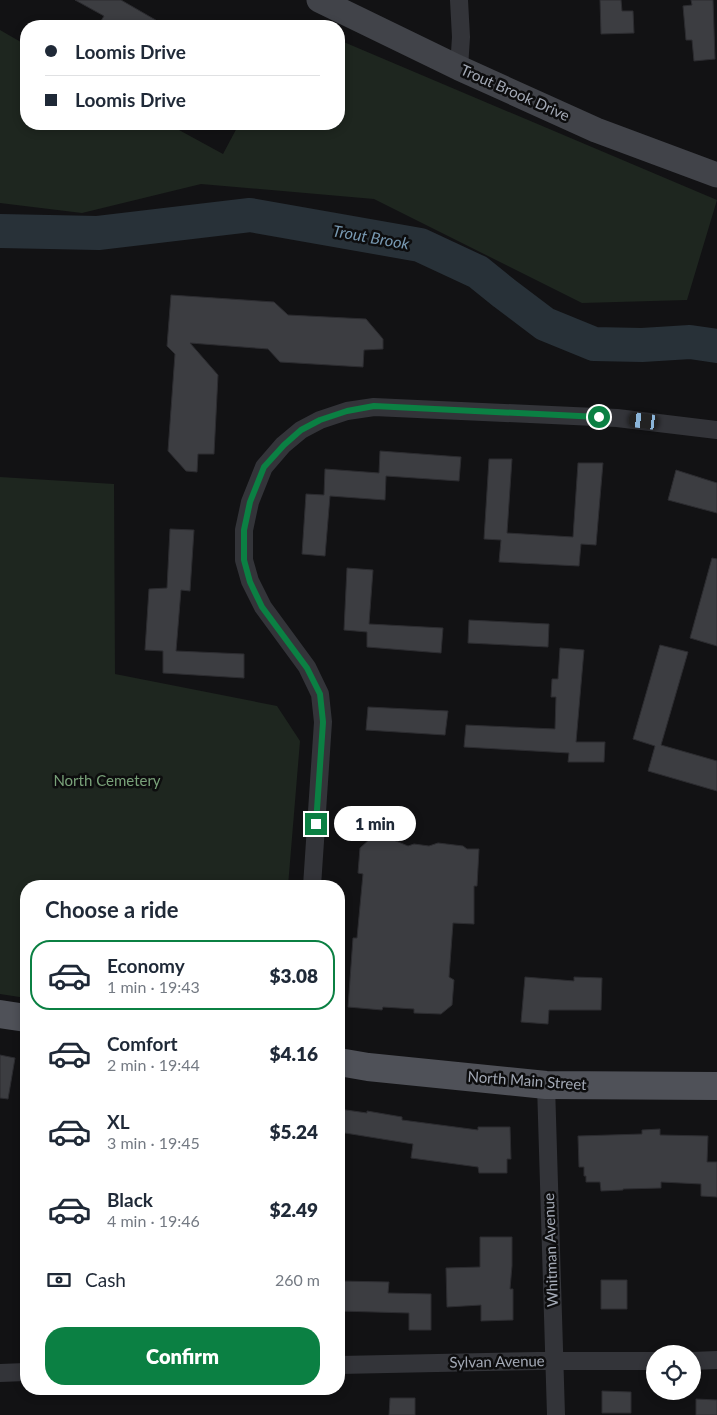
<!DOCTYPE html>
<html lang="en">
<head>
<meta charset="utf-8">
<style>
	:root { --surface:#fff; --page:#f2f2f3; --text:#1f2937; --muted:#747a83; --line:#e0e1e3; --accent:#0b8043 }
	body { margin:0; font-family:Lato,sans-serif; background:var(--page); color:var(--text); height:100vh; display:flex; flex-direction:column; font-size:19px; white-space:nowrap }
	* { box-sizing:border-box; margin:0 }
	p { font-size:16px; color:var(--muted) }
	.icon { flex:none; width:28px; height:28px; fill:none; stroke:currentColor; stroke-width:2; stroke-linecap:round; stroke-linejoin:round }
	.map { position:relative; flex:1; overflow:hidden }
	.details { position:absolute; left:20px; top:880px; width:325px; height:515px; display:flex; flex-direction:column; background:var(--surface); border-radius:20px; box-shadow:0 2px 8px #0003 }
	.details>* { flex:none }
	.top-card { position:absolute; left:20px; top:20px; width:325px; height:110px; border-radius:20px; box-shadow:0 2px 8px #0003; display:grid; align-content:center; height:110px; padding:0 25px; background:var(--surface) }
	.controls { position:absolute; left:646px; top:1345px; display:grid; gap:10px }
	.controls a { display:grid; place-items:center; width:55px; height:55px; border-radius:50%; background:var(--surface); box-shadow:0 2px 8px #0003; font-size:25px }
	.end { position:absolute; width:22px; height:22px; margin:-11px; border:6px solid #0b8043; background:#fff; box-shadow:0 0 0 2px #fff }
	.from { border-radius:50% }
	.bubble { position:absolute; height:35px; border-radius:18px; background:var(--surface); box-shadow:0 2px 8px #0003; font-size:16px; font-weight:800; line-height:35px; text-align:center }
	.car { position:absolute; width:15px; height:30px; margin:-15px -8px; border-radius:6px; box-shadow:0 0 4px 1px #0007; background:linear-gradient(#222 24%,#8ab4d8 0 40%,#222 0 76%,#8ab4d8 0 86%,#222 0) }
	.top-card b { display:flex; align-items:center; gap:18px; height:48px; font-size:19px }
	.top-card b+b { border-top:1px solid var(--line) }
	.top-card i { width:12px; height:12px; background:var(--text) }
	ul { padding:0; list-style:none }
	li { display:flex; align-items:center; gap:15px; height:70px; margin:0 10px 8px; padding:0 15px; border:2px solid transparent; border-radius:20px }
	li div { flex:1 }
	li b { display:block; font-size:19px }
	li em { font-style:normal; font-weight:800 }
	li.on { border-color:var(--accent) }
	li>.icon { width:45px; height:45px; stroke-width:1.5 }
	h2 { padding:0 25px; font-size:22px; line-height:60px }
	.pay { display:flex; align-items:center; gap:12px; height:55px; padding:0 25px; font-size:19px }
	.pay p { margin-inline-start:auto }
	.cta { display:flex; gap:10px; margin-top:auto; padding:10px 25px }
	.cta a { flex:1; height:58px; border-radius:20px; background:var(--accent); color:#fff; font-size:20px; font-weight:800; line-height:58px; text-align:center }
	.map>svg:first-child { display:block }
</style>
</head>
<body>
<div class="map">
<svg width="717" height="1415" viewBox="0 0 717 1415">
	<rect width="100%" height="100%" fill="#121214"/>
	<!-- green -->
	<path fill="#1e261f" d="M0,30L26,45V124H168L223,154L239,124H339V40L717,200L687,300L582,303L374,199L201,184L82,213L0,203Z
		M0,477L114,484L115,674L277,706L300,741L288,886H26V998L0,994Z"/>
	<g fill="none" stroke-linecap="round" stroke-linejoin="round">
		<!-- river -->
		<path stroke="#283138" stroke-width="34" d="M0,231L98,233L250,215L420,245L478,272L504,293L545,324L594,344L642,345L690,342L717,346"/>
	</g>
	<!-- building -->
	<path fill="#3c3d41" stroke="#2c2c30" d="M75,0H121L166,26H98L104,16Z
		M600,0H621L622,11H633L634,33L601,34Z
		M691,0H713L715,59L694,61L692,40H686L683,6L692,5Z
		M171,295L274,302L288,315L366,319L383,339V349L364,350L363,367L280,362L268,349L190,343L218,375L214,454H198L197,472L186,471L168,451L175,354L167,346Z
		M380,451L461,457L459,481L386,476L385,500L330,496L325,556L302,554L306,494L324,495L325,469L379,473Z
		M489,459H512L507,533L573,537L578,463H603L596,545L581,544L579,566L499,562L501,540L484,539Z
		M676,470L717,483V513L668,500Z
		M170,529L194,530L190,591L181,590L176,651L244,654V678L163,673V651L145,650L149,589L167,588Z
		M712,558L717,559V646L690,638Z
		M347,568L373,570L369,624L443,628L441,653L367,647V632L344,630Z
		M469,620L549,624L548,647L468,643Z
		M660,645L688,652L661,745L717,761V791L648,771L655,746L633,739Z
		M560,648L584,650L576,742H605L604,762H568L569,753L464,747L466,725L555,729L556,697H551L552,679H558Z
		M368,707L448,711L445,735L366,730Z
		M371,838L391,839L408,846L414,844L429,846L438,843L463,846L467,849H479L477,886H474V924L453,923L449,977L454,980L452,1005L441,1014L414,1013V1009L383,1007L382,1010L348,1007L353,938H357L363,874L358,873L360,848Z
		M525,977L574,981V977L602,978L601,1010H549L548,1024L521,1022Z
		M0,1055L15,1058L8,1099L0,1098Z
		M339,1109L367,1113V1111L402,1117V1120L478,1130V1127H510L511,1159H507V1173H479L478,1167L411,1158L413,1144L339,1132Z
		M660,1129V1135L708,1136L707,1162H717V1197L701,1196V1184L661,1182V1188L623,1189V1190L601,1191L600,1182H586V1176H584V1167H579L578,1136L642,1134V1130Z
		M480,1237H512V1266L510,1289H513V1320L481,1321V1305L447,1307L446,1268L480,1267Z
		M601,1280H627V1309H601Z
		M339,1281L389,1282L388,1293L431,1294V1330H409V1313L339,1311Z
		M602,1391L631,1392V1413H602Z
		M390,1398H415V1415H389Z
		M696,1399L717,1400V1415H696Z"/>
	<g fill="none" stroke-linecap="round" stroke-linejoin="round">
		<!-- minor -->
		<path stroke="#333439" stroke-width="18" d="M459,0L461,37L459,68
			M312,886L323,722L320,694L307,667L263,607L250,581L244,560V530L250,502L264,467L283,445L301,430L320,420L347,411L374,407L617,418L717,430
			M546,1085L556,1415
			M692,1361L717,1360
			M339,1365L538,1361H655
			M0,1373L26,1372"/>
		<!-- secondary -->
		<path stroke="#414349" stroke-width="25" d="M319,0L459,68L596,130L717,175"/>
		<!-- primary -->
		<path stroke="#4f5158" stroke-width="28" d="M0,1014L26,1018
			M339,1062L368,1067L546,1085L717,1086"/>
	</g>
	<g fill="none" stroke-linecap="round" stroke-linejoin="round">
		<!-- route -->
		<path stroke="#0b8043" stroke-width="6" d="M316,824L323,722L320,694L307,668L262,607L250,582L244,560V530L250,502L264,467L284,445L301,430L320,420L347,411L374,406L599,417"/>
	</g>
	<g text-anchor="middle" stroke-width="5" stroke-linejoin="round" paint-order="stroke">
		<!-- street labels -->
		<g font-size="15" fill="#a3a9b5" stroke="#0d0d0e">
			<text transform="translate(515 93) rotate(24)" y="5">Trout Brook Drive</text>
			<text transform="translate(527 1081) rotate(4)" y="5">North Main Street</text>
			<text transform="translate(551 1250) rotate(-92)" y="5">Whitman Avenue</text>
			<text transform="translate(497 1362) rotate(-1)" y="5">Sylvan Avenue</text>
		</g>
		<!-- park labels -->
		<g font-size="15" fill="#79a179" stroke="#0d0d0e">
			<text x="107" y="786">North Cemetery</text>
		</g>
		<!-- water labels -->
		<g font-size="16" font-style="italic" fill="#7899b2" stroke="#0d0d0e">
			<text transform="translate(371 237) rotate(10)" y="6">Trout Brook</text>
		</g>
	</g>
</svg>
<div class="controls">
<a><svg class="icon" aria-label="locate" viewBox="0 0 24 24"><circle cx="12" cy="12" r="6"/><path d="M12 2v4M12 18v4M2 12h4M18 12h4"/></svg></a>
</div>
<i class="end from" style="left:599px;top:417px"></i>
<i class="end" style="left:316px;top:824px"></i>
<div class="bubble" style="left:334px;top:806px;width:82px">1 min</div>
<i class="car" style="left:644px;top:421px;rotate:277deg"></i>
<div class="top-card">
<b><i class="from"></i>Loomis Drive</b>
<b><i></i>Loomis Drive</b>
</div>
<section class="details">
<h2>Choose a ride</h2>
<ul>
<li class="on"><svg class="icon" aria-label="car" viewBox="0 0 24 24"><path d="M5 17H2v-5l4-1 3-4h7l3 4 3 1v5h-3M9 17h6M6 11h13"/><circle cx="7" cy="17" r="2"/><circle cx="17" cy="17" r="2"/></svg><div><b>Economy</b><p>1 min · 19:43</p></div><em>$3.08</em></li>
<li><svg class="icon" aria-label="car" viewBox="0 0 24 24"><path d="M5 17H2v-5l4-1 3-4h7l3 4 3 1v5h-3M9 17h6M6 11h13"/><circle cx="7" cy="17" r="2"/><circle cx="17" cy="17" r="2"/></svg><div><b>Comfort</b><p>2 min · 19:44</p></div><em>$4.16</em></li>
<li><svg class="icon" aria-label="car" viewBox="0 0 24 24"><path d="M5 17H2v-5l4-1 3-4h7l3 4 3 1v5h-3M9 17h6M6 11h13"/><circle cx="7" cy="17" r="2"/><circle cx="17" cy="17" r="2"/></svg><div><b>XL</b><p>3 min · 19:45</p></div><em>$5.24</em></li>
<li><svg class="icon" aria-label="car" viewBox="0 0 24 24"><path d="M5 17H2v-5l4-1 3-4h7l3 4 3 1v5h-3M9 17h6M6 11h13"/><circle cx="7" cy="17" r="2"/><circle cx="17" cy="17" r="2"/></svg><div><b>Black</b><p>4 min · 19:46</p></div><em>$2.49</em></li>
</ul>
<div class="pay"><svg class="icon" aria-label="cash" viewBox="0 0 24 24"><path d="M3 7h18v10H3z"/><circle cx="12" cy="12" r="2"/></svg>Cash<p>260 m</p></div>
<div class="cta"><a>Confirm</a></div>
</section>
</div>
</body>
</html>
